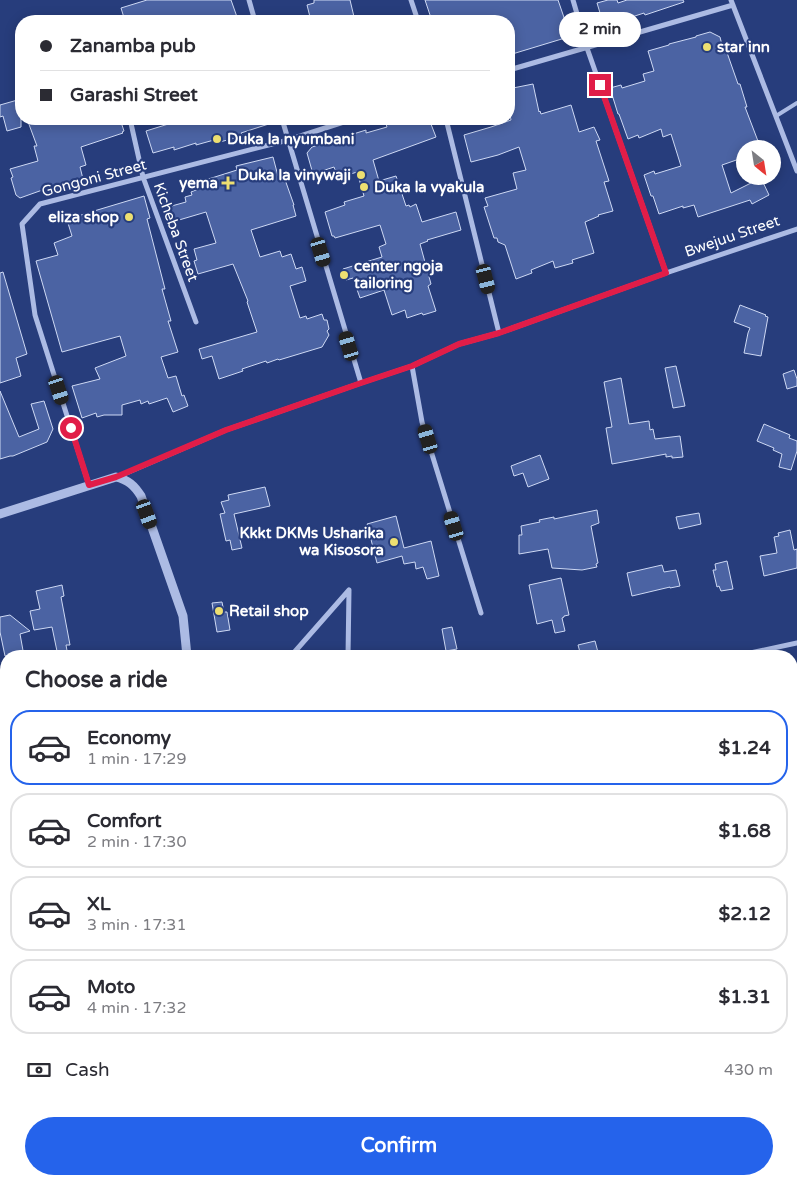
<!DOCTYPE html>
<html lang="en">
<head>
<meta charset="utf-8">
<style>
	:root { --surface:#fff; --page:#f2f2f3; --text:#2b2b33; --muted:#7c7c81; --line:#e1e1e2; --accent:#2563eb }
	body { margin:0; font-family:"Varela Round",sans-serif; background:var(--page); color:var(--text); height:100vh; display:flex; flex-direction:column; font-size:19px; white-space:nowrap }
	* { box-sizing:border-box; margin:0 }
	p { font-size:16px; color:var(--muted) }
	.icon { flex:none; width:28px; height:28px; fill:none; stroke:currentColor; stroke-width:2; stroke-linecap:round; stroke-linejoin:round }
	.map { position:relative; flex:1; overflow:hidden }
	.sheet { position:absolute; left:0px; top:650px; width:798px; height:535px; display:flex; flex-direction:column; background:var(--surface); border-radius:20px 20px 0 0; box-shadow:0 2px 12px #0003 }
	.sheet>* { flex:none }
	.banner { position:absolute; left:15px; top:15px; width:500px; height:110px; border-radius:20px; box-shadow:0 2px 12px #0003; display:grid; align-content:center; height:110px; padding:0 25px; background:var(--surface) }
	.needle { width:32px; rotate:150deg }
	.controls { position:absolute; left:736px; top:140px; display:grid; gap:10px }
	.controls a { display:grid; place-items:center; width:45px; height:45px; border-radius:50%; background:var(--surface); box-shadow:0 2px 12px #0003; font-size:25px }
	.end { position:absolute; width:22px; height:22px; margin:-11px; border:6px solid #e11d48; background:#fff; box-shadow:0 0 0 2px #fff }
	.from { border-radius:50% }
	.bubble { position:absolute; height:35px; border-radius:18px; background:var(--surface); box-shadow:0 2px 12px #0003; font-size:16px; font-weight:800; line-height:35px; text-align:center }
	.car { position:absolute; width:15px; height:30px; margin:-15px -8px; border-radius:6px; box-shadow:0 0 4px 1px #0007; background:linear-gradient(#222 24%,#8ab4d8 0 40%,#222 0 76%,#8ab4d8 0 86%,#222 0) }
	.banner b { display:flex; align-items:center; gap:18px; height:48px; font-size:19px }
	.banner b+b { border-top:1px solid var(--line) }
	.banner i { width:12px; height:12px; background:var(--text) }
	ul { padding:0; list-style:none }
	li { display:flex; align-items:center; gap:15px; height:75px; margin:0 10px 8px; padding:0 15px; border:2px solid var(--line); border-radius:20px }
	li div { flex:1 }
	li b { display:block; font-size:19px }
	li em { font-style:normal; font-weight:800 }
	li.current { border-color:var(--accent) }
	li>.icon { width:45px; height:45px; stroke-width:1.5 }
	h2 { padding:0 25px; font-size:22px; line-height:60px }
	.pay { display:flex; align-items:center; gap:12px; height:55px; padding:0 25px; font-size:19px }
	.pay p { margin-inline-start:auto }
	.cta { display:flex; gap:10px; margin-top:auto; padding:10px 25px }
	.cta a { flex:1; height:58px; border-radius:30px; background:var(--accent); color:#fff; font-size:20px; font-weight:800; line-height:58px; text-align:center }
	.map>svg:first-child { display:block }
</style>
</head>
<body>
<div class="map">
<svg width="797" height="1185" viewBox="0 0 797 1185">
	<rect width="100%" height="100%" fill="#273d7c"/>
	<!-- building -->
	<path fill="#4b63a3" stroke="#ced9f4" d="M147,0H231L237,17L235,18L236,21H125L121,8Z
		M314,0H350L355,21H311L307,5L314,3Z
		M425,0H558L569,32L565,38L509,55V21H432Z
		M608,0H617L618,3L627,0H683L684,2L645,15L644,13L604,26L597,3Z
		M710,32L720,37L722,45L724,44L738,84H740L747,107H745L761,149H745V157L722,165L731,193L761,178L769,195L752,204L750,200L698,217L694,205L683,208V206L659,214L653,196H651L644,175L654,171L655,174L681,166L671,134L663,137L661,129L639,138L638,135L628,139L619,114H618L610,88L621,85L622,88L645,81L643,74L654,71L648,51L669,45V44L696,37V36Z
		M533,84L539,112L540,111L541,114L571,105L579,132L594,127L600,140L596,141L609,181L604,182L613,211L598,215L599,216L585,222L594,253L572,260L573,263L555,268L553,261L531,270L532,273L516,279L505,245L498,242L497,238H494L484,207L488,206L485,198L517,189L513,173L526,170L519,147L498,155L471,162L464,135L491,127L511,120L509,110V92L513,88Z
		M21,99V127L7,131L3,116L0,117V105Z
		M27,119H120L124,131L122,132L123,133L81,147L86,165L80,167L83,179L73,182L74,185L49,192L48,188L20,198L16,195L11,178L13,177L10,169L38,161L34,146H37Z
		M190,119H277L278,121L241,133L242,135L235,137V138L216,143L214,140L196,145V143L174,150V147L153,153L146,131L178,121L179,122Z
		M409,119H429L436,137L373,160L379,181L396,176L406,206L409,205L410,207L416,204L422,222L456,212L461,230L427,240L428,241L420,244L431,284L428,286L436,311L423,315L422,313L407,318L405,310L392,315L384,290L360,298L353,278L346,280L343,269L382,257L379,247L386,244L380,225L335,238L334,236H332L325,212L345,205L344,202L364,196L357,172L338,178L334,167L313,174L307,153L312,147L366,130V133L387,127L386,124Z
		M273,157L278,176L283,174L294,205H293L296,216L251,230L260,257L280,251L282,257L291,254L296,269L302,267L306,281L290,286L300,318L306,316L307,319L322,314L324,320H327L329,329L327,331L329,335L322,347L279,360L278,359L267,363L266,361L242,369L243,371L219,379L212,356L202,359L199,349L257,332L247,302L248,301L233,264L198,274L194,261L197,260L194,249L216,243L206,212L179,220L172,218L168,207L186,202L185,197L192,195L191,192L201,188L199,182L237,170L236,166Z
		M144,196L150,218L147,219L165,289H162L171,321H168L178,352L161,357L168,378L176,376L182,396L184,395L188,406L173,412L167,398L149,404L148,401L141,404L140,400L122,405V415H104L97,417L96,413L82,418L72,386L100,379L95,368L126,356L120,336L62,352L36,261L58,255L54,243L72,236L67,220L84,214Z
		M3,272L27,354L16,358L21,376L0,383V273Z
		M740,305L766,315L765,316L768,317L761,356L744,353L748,333L750,328L734,322Z
		M676,366L685,406L673,408L665,368Z
		M794,370L797,379V386L787,389L783,374Z
		M621,378L629,424L649,421L650,430L653,429L655,439L680,436L683,457L672,458V456L666,457V454L612,464L606,428L612,427L604,382Z
		M0,391L19,437L39,429L31,404L44,401L53,429L47,442L13,456H10L0,459Z
		M764,424L790,435L789,438L797,441V451L791,470L779,467L782,454L773,450L774,448L757,441Z
		M540,455L549,479L528,487L523,473L514,476L511,466Z
		M265,487L270,506L234,514L242,548L232,550L230,540L226,541L220,514L225,513L221,502L229,500L228,495Z
		M597,510L599,523L591,526L598,563L596,564L597,567L582,570L552,568L548,549L519,554V535H522L521,526L540,522L539,520L554,517V519Z
		M699,513L701,524L679,529L676,517Z
		M396,516L404,548L431,541L439,576L427,579L423,567L416,569L415,562L404,564L402,556L377,563L367,524Z
		M790,530L794,550L797,549V568L764,576L760,556L777,553L774,537L779,536L778,533Z
		M727,561L733,589L721,591L719,586L717,587L713,570H716L715,564Z
		M662,565L664,572L676,570L680,586L670,588V587L632,596L627,573Z
		M561,578L569,615L564,616V617L562,618L565,631L555,633L552,620L537,624L529,585Z
		M62,585L64,596L61,597L70,645H66L68,656H58L52,627L34,630L30,611L40,609L36,591Z
		M222,602L224,612H227L230,630L217,632L212,603Z
		M10,615L30,631L20,634L24,656H5L0,632V617Z
		M452,627L457,649L446,651L442,629Z
		M595,641L599,656H581L578,645Z"/>
	<g fill="none" stroke-linecap="round" stroke-linejoin="round">
		<!-- service -->
		<path stroke="#acbbe4" stroke-width="4" d="M776,116L797,103
			M3,1005L6,1011"/>
		<!-- minor -->
		<path stroke="#acbbe4" stroke-width="5" d="M249,0L255,21
			M411,0L418,21
			M573,0L587,48L666,273
			M731,0L797,171
			M509,70L733,5
			M130,119L143,177L196,322
			M282,119L361,383
			M446,119L499,333
			M412,366L422,422L481,613
			M117,477L226,430L361,383L412,366L459,344L499,333L666,273L797,229
			M89,485L35,315L22,224L40,204L288,140L353,119
			M291,656L349,590L348,656
			M736,656L797,643
			M0,728L6,727
			M791,857L797,854
			M0,864L6,862
			M0,872L6,896
			M0,1009L3,1005L6,993
			M348,1179V1185
			M479,1179V1185
			M9,1185L22,1179"/>
		<!-- tertiary -->
		<path stroke="#acbbe4" stroke-width="9" d="M0,514L116,477C128,480 134,485 141,496L183,616L187,656
			M206,1185V1179"/>
	</g>
	<g fill="none" stroke-linecap="round" stroke-linejoin="round">
		<!-- route -->
		<path stroke="#e11d48" stroke-width="6" d="M71,428L89,485L116,477L226,430L361,383L412,366L459,344L499,333L666,273L600,85"/>
	</g>
	<!-- markers -->
	<g fill="#eddf71" stroke="#273d7c" stroke-width="2">
		<circle cx="707" cy="47" r="5"/>
		<circle cx="217" cy="139" r="5"/>
		<circle cx="361" cy="175" r="5"/>
		<path d="M225.5 175.5h5v5h5v5h-5v5h-5v-5h-5v-5h5z"/>
		<circle cx="364" cy="187" r="5"/>
		<circle cx="129" cy="217" r="5"/>
		<circle cx="344" cy="275" r="5"/>
		<circle cx="394" cy="542" r="5"/>
		<circle cx="219" cy="611" r="5"/>
	</g>
	<g text-anchor="middle" stroke-width="4.5" stroke-linejoin="round" paint-order="stroke">
		<!-- poi labels -->
		<g font-size="15" font-weight="bold" fill="#fff" stroke="#273d7c" text-anchor="start">
			<text x="717" y="52">star inn</text>
			<text x="227" y="144">Duka la nyumbani</text>
			<text x="351" y="180" text-anchor="end">Duka la vinywaji</text>
			<text x="218" y="188" text-anchor="end">yema</text>
			<text x="374" y="192">Duka la vyakula</text>
			<text x="119" y="222" text-anchor="end">eliza shop</text>
			<text x="354" y="271">center ngoja<tspan x="354" dy="17">tailoring</tspan></text>
			<text x="384" y="538" text-anchor="end">Kkkt DKMs Usharika<tspan x="384" dy="17">wa Kisosora</tspan></text>
			<text x="229" y="616">Retail shop</text>
		</g>
		<!-- street labels -->
		<g font-size="15" fill="#fff" stroke="#273d7c">
			<text transform="translate(94 178) rotate(-15)" y="5">Gongoni Street</text>
			<text transform="translate(176 232) rotate(70)" y="5">Kicheba Street</text>
			<text transform="translate(732 236) rotate(-19)" y="5">Bwejuu Street</text>
		</g>
	</g>
</svg>
<div class="controls">
<a><svg class="needle" viewBox="-14 -14 28 28"><path d="M0-13l5 13h-10z" fill="#e53935"/><path d="M0 13l5-13h-10z" fill="#7c7c81"/></svg></a>
</div>
<i class="end from" style="left:71px;top:428px"></i>
<i class="end" style="left:600px;top:85px"></i>
<div class="bubble" style="left:559px;top:12px;width:82px">2 min</div>
<i class="car" style="left:321px;top:252px;rotate:163deg"></i>
<i class="car" style="left:486px;top:279px;rotate:166deg"></i>
<i class="car" style="left:349px;top:346px;rotate:343deg"></i>
<i class="car" style="left:59px;top:390px;rotate:162deg"></i>
<i class="car" style="left:428px;top:439px;rotate:343deg"></i>
<i class="car" style="left:147px;top:514px;rotate:160deg"></i>
<i class="car" style="left:454px;top:526px;rotate:343deg"></i>
<div class="banner">
<b><i class="from"></i>Zanamba pub</b>
<b><i></i>Garashi Street</b>
</div>
<section class="sheet">
<h2>Choose a ride</h2>
<ul>
<li class="current"><svg class="icon" aria-label="car" viewBox="0 0 24 24"><path d="M5 17H2v-5l4-1 3-4h7l3 4 3 1v5h-3M9 17h6M6 11h13"/><circle cx="7" cy="17" r="2"/><circle cx="17" cy="17" r="2"/></svg><div><b>Economy</b><p>1 min · 17:29</p></div><em>$1.24</em></li>
<li><svg class="icon" aria-label="car" viewBox="0 0 24 24"><path d="M5 17H2v-5l4-1 3-4h7l3 4 3 1v5h-3M9 17h6M6 11h13"/><circle cx="7" cy="17" r="2"/><circle cx="17" cy="17" r="2"/></svg><div><b>Comfort</b><p>2 min · 17:30</p></div><em>$1.68</em></li>
<li><svg class="icon" aria-label="car" viewBox="0 0 24 24"><path d="M5 17H2v-5l4-1 3-4h7l3 4 3 1v5h-3M9 17h6M6 11h13"/><circle cx="7" cy="17" r="2"/><circle cx="17" cy="17" r="2"/></svg><div><b>XL</b><p>3 min · 17:31</p></div><em>$2.12</em></li>
<li><svg class="icon" aria-label="car" viewBox="0 0 24 24"><path d="M5 17H2v-5l4-1 3-4h7l3 4 3 1v5h-3M9 17h6M6 11h13"/><circle cx="7" cy="17" r="2"/><circle cx="17" cy="17" r="2"/></svg><div><b>Moto</b><p>4 min · 17:32</p></div><em>$1.31</em></li>
</ul>
<div class="pay"><svg class="icon" aria-label="cash" viewBox="0 0 24 24"><path d="M3 7h18v10H3z"/><circle cx="12" cy="12" r="2"/></svg>Cash<p>430 m</p></div>
<div class="cta"><a>Confirm</a></div>
</section>
</div>
</body>
</html>
